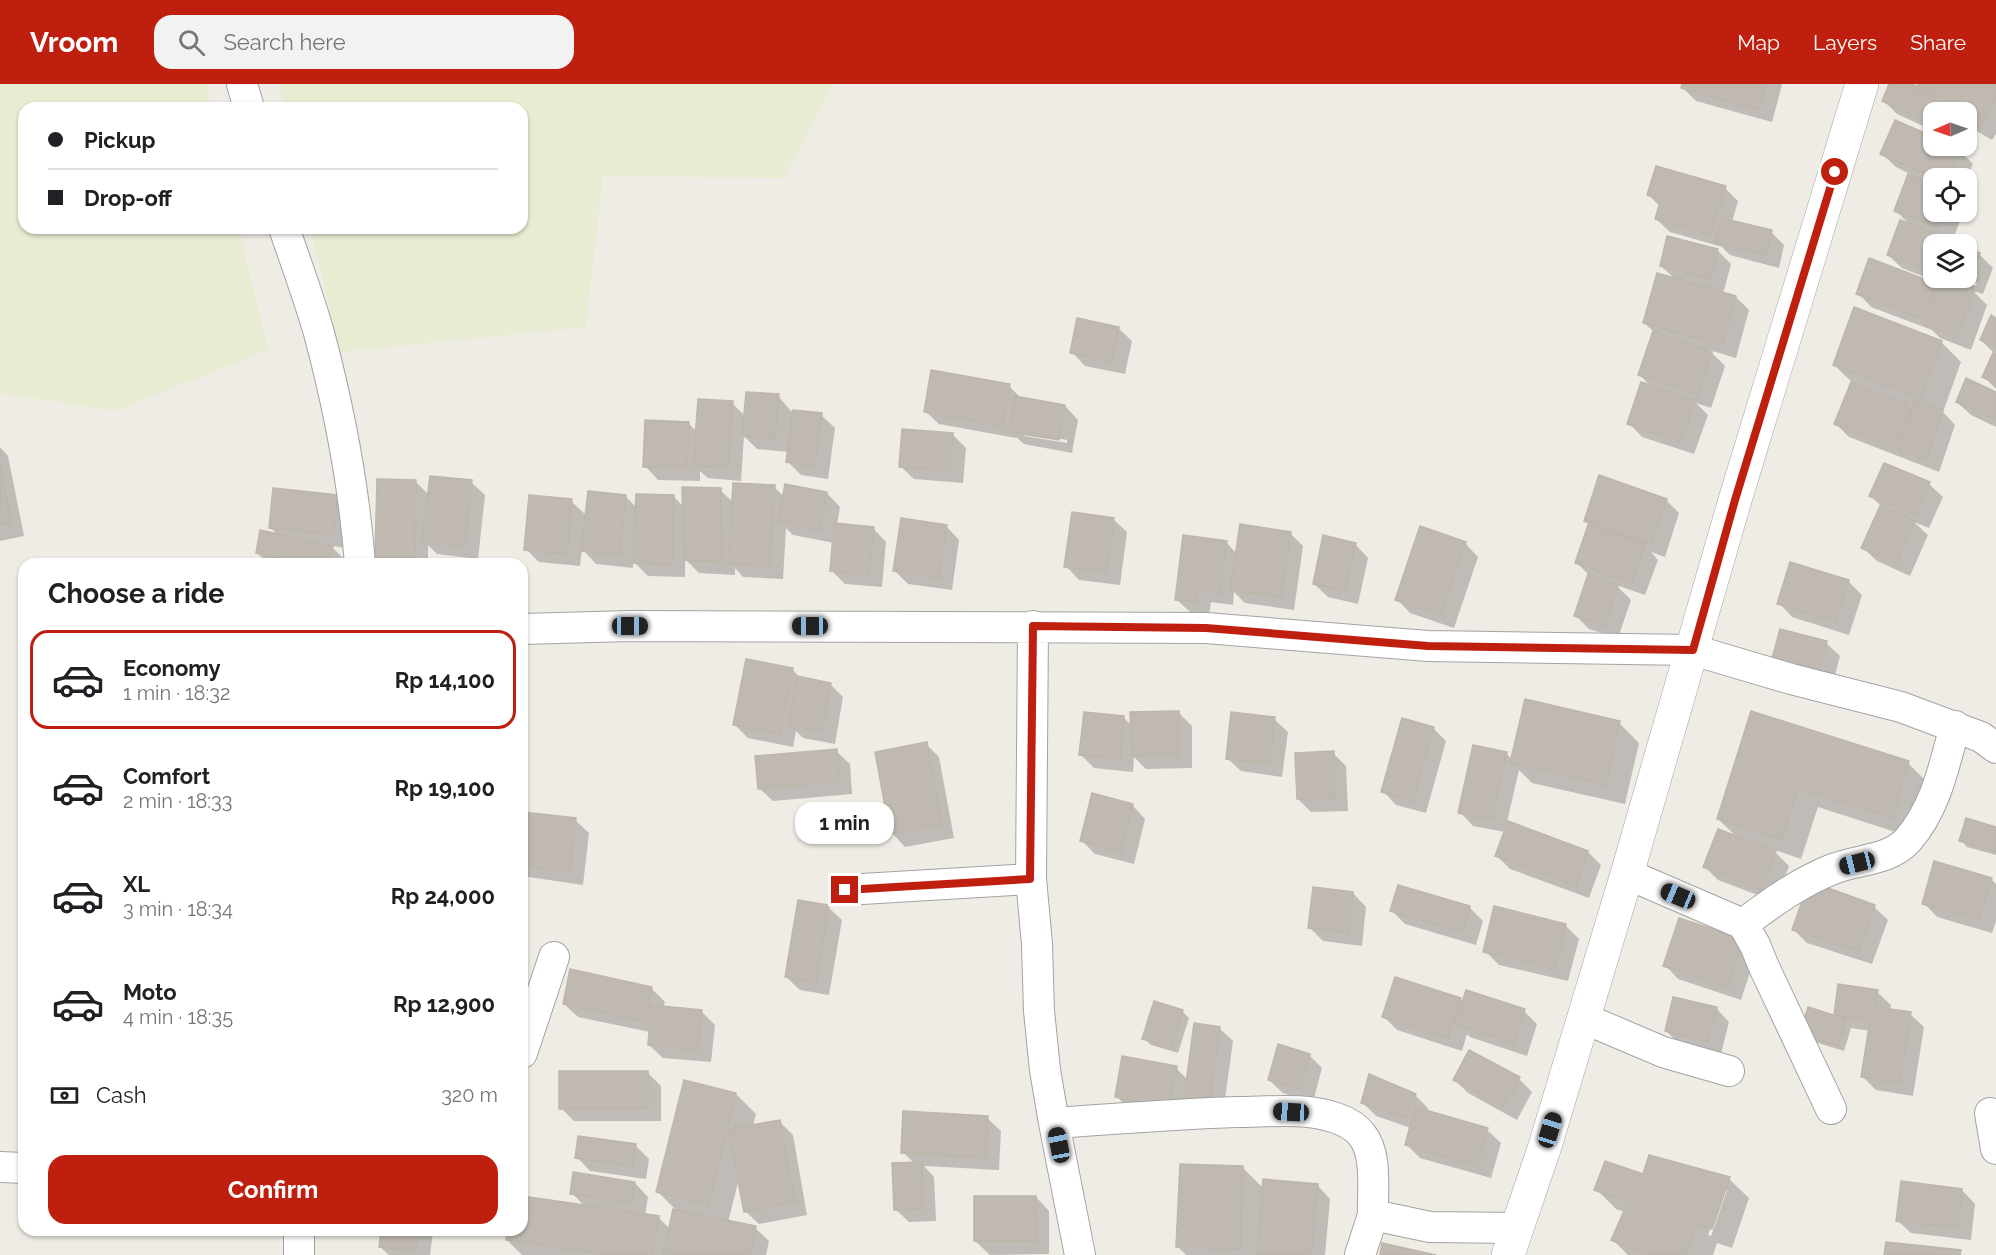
<!DOCTYPE html>
<html lang="en">
<head>
<meta charset="utf-8">
<style>
	:root { --surface:#fff; --page:#f2f2f2; --text:#202124; --muted:#757577; --line:#e0e0e0; --accent:#bf1f0e }
	body { margin:0; font-family:Raleway,sans-serif; background:var(--page); color:var(--text); height:100vh; display:flex; flex-direction:column; font-size:22px; white-space:nowrap }
	* { box-sizing:border-box; margin:0 }
	p { font-size:20px; color:var(--muted) }
	.icon { flex:none; width:33px; height:33px; fill:none; stroke:currentColor; stroke-width:2; stroke-linecap:round; stroke-linejoin:round }
	.map { position:relative; flex:1; overflow:hidden }
	.sheet { position:absolute; left:18px; top:474px; width:510px; height:678px; display:flex; flex-direction:column; background:var(--surface); border-radius:18px; box-shadow:0 2px 4px #0004 }
	.sheet>* { flex:none }
	.banner { position:absolute; left:18px; top:18px; width:510px; height:132px; border-radius:18px; box-shadow:0 2px 4px #0004; display:grid; align-content:center; height:132px; padding:0 30px; background:var(--surface) }
	.needle { width:39px; rotate:268deg }
	.buttons { position:absolute; left:1923px; top:18px; display:grid; gap:12px }
	.buttons a { display:grid; place-items:center; width:54px; height:54px; border-radius:12px; background:var(--surface); box-shadow:0 2px 4px #0004; font-size:30px }
	.end { position:absolute; width:27px; height:27px; margin:-14px; border:8px solid #bf1f0e; background:#fff; box-shadow:0 0 0 3px #fff }
	.from { border-radius:50% }
	.bubble { position:absolute; height:42px; border-radius:18px; background:var(--surface); box-shadow:0 2px 4px #0004; font-size:20px; font-weight:700; line-height:42px; text-align:center }
	.car { position:absolute; width:18px; height:36px; margin:-18px -9px; border-radius:8px; box-shadow:0 0 4px 2px #0007; background:linear-gradient(#222 24%,#8ab4d8 0 40%,#222 0 76%,#8ab4d8 0 86%,#222 0) }
	.banner b { display:flex; align-items:center; gap:21px; height:57px; font-size:22px }
	.banner b+b { border-top:2px solid var(--line) }
	.banner i { width:15px; height:15px; background:var(--text) }
	ul { padding:0; list-style:none }
	li { display:flex; align-items:center; gap:18px; height:99px; margin:0 12px 9px; padding:0 18px; border:3px solid transparent; border-radius:18px }
	li div { flex:1 }
	li b { display:block; font-size:22px }
	li em { font-style:normal; font-weight:700 }
	li.on { border-color:var(--accent) }
	li>.icon { width:54px; height:54px; stroke-width:1.5 }
	h2 { padding:0 30px; font-size:27px; line-height:72px }
	.pay { display:flex; align-items:center; gap:15px; height:66px; padding:0 30px; font-size:22px }
	.pay p { margin-inline-start:auto }
	.cta { display:flex; gap:12px; margin-top:auto; padding:12px 30px }
	.cta a { flex:1; height:69px; border-radius:18px; background:var(--accent); color:#fff; font-size:24px; font-weight:700; line-height:69px; text-align:center }
	header { display:flex; align-items:center; gap:36px; box-sizing:border-box; height:84px; padding:0 30px; background:var(--accent); color:#fff }
	header strong { font-size:28px }
	nav { display:flex; gap:33px; margin-inline-start:auto; font-size:21px }
	.search { width:420px; height:54px; background:var(--page); display:flex; align-items:center; gap:15px; box-sizing:border-box; padding:0 21px; border-radius:18px; color:var(--muted); font-size:22px }
	.map>svg:first-child { display:block }
</style>
</head>
<body>
<header>
<strong>Vroom</strong>
<div class="search"><svg class="icon" aria-label="search" viewBox="0 0 24 24"><circle cx="10" cy="10" r="6"/><path d="M15 15l6 6"/></svg>Search here</div>
<nav><a>Map</a><a>Layers</a><a>Share</a></nav>
</header>
<div class="map">
<svg width="1996" height="1171" viewBox="0 0 1996 1171">
	<rect width="100%" height="100%" fill="#efece5"/>
	<!-- farmland -->
	<path fill="#e8ecd2" d="M0,0H206L211,24H24V144H239L268,266L115,327L0,309Z
		M278,0H833L784,94L603,92L586,243L340,268L311,144H522V24H284Z"/>
	<!-- shadow -->
	<path fill="#0003" fill-rule="evenodd" d="M1683,0H1781L1782,1L1772,38L1696,17L1682,3Z
		M1891,0H1909L1918,4L1920,0H1993L1996,2V50L1992,56L1966,41V28H1934V47L1897,30L1884,17Z
		M1934,62H1948L1960,67L1973,80L1966,95L1934,94V128H1963L1953,156L1934,149L1940,156L1953,160H1934V194H1939L1937,198L1902,184L1888,171L1911,142L1896,127L1910,90L1896,83L1882,70Z
		M1725,104L1738,117L1732,138L1771,148L1784,161L1779,184L1730,171L1722,163L1670,148L1656,135L1660,123L1649,111Z
		M1717,166L1731,180L1723,210L1736,213L1749,226L1736,274L1709,266L1725,282L1711,324L1696,319L1708,331L1694,370L1642,353L1629,339L1651,303L1640,291L1654,248L1644,239L1676,196L1661,182Z
		M1966,166L1980,171L1993,184L1983,210L1973,207L1987,221L1971,266L1940,254L1932,246L1871,223L1858,209L1936,201L1940,205L1944,196L1941,194H1953L1976,202L1977,199L1962,194H1966Z
		M1996,235V305L1984,293L1994,269L1981,256Z
		M1118,244L1132,257L1125,290L1085,282L1072,268Z
		M1941,258L1961,278L1943,328L1955,341L1939,388L1849,353L1836,340L1853,299L1834,281ZM1905,320L1914,323L1913,327Z
		M1009,302L1022,315L1065,322L1078,336L1072,369L1024,360L1016,353V354L939,340L925,327ZM1024,348L1067,356V359L1024,352Z
		M1996,310V343L1971,331L1957,318Z
		M778,312L791,327L821,331L835,344L828,395L801,391L788,378L789,368L757,365L744,352L741,397L708,394L700,387V397L658,396L645,382L688,339L697,348L732,319L745,332Z
		M953,351L966,364L963,399L914,395L900,382Z
		M0,363L8,372L24,452L0,457Z
		M416,398L429,411L471,398L485,411L478,475L437,470L428,461V480H384L377,473Z
		M1929,400L1943,413L1929,444L1914,438L1928,451L1910,492L1877,477L1863,464L1881,422L1871,412Z
		M774,403L784,413L827,409L840,423L837,441L873,444L886,458L882,503L845,500L832,487L834,459L793,451L786,444L783,495L743,493L735,484V491L699,489L685,475V493L648,492L633,477V484L596,480L582,465L580,482L539,478L526,465L571,417L587,432L626,413L637,424L674,413L684,423L720,406L734,419Z
		M338,412L347,464L331,462L346,477L345,480H261L262,478L268,479L257,469L278,451L270,443Z
		M1666,416L1679,429L1665,473L1651,468L1658,476L1645,511L1616,501L1631,516L1618,554L1589,545L1575,531L1589,491L1577,479L1590,441L1585,437Z
		M1113,435L1127,448L1120,501L1079,496L1066,482Z
		M946,442L959,456L952,506L908,500L895,487Z
		M1290,449L1303,462L1294,526L1245,519L1234,508L1233,521L1211,518L1209,531L1190,528L1176,515L1226,458L1237,470Z
		M1465,459L1478,473L1454,544L1410,529L1397,515Z
		M1355,460L1368,474L1358,520L1328,513L1314,500Z
		M1848,497L1862,511L1849,551L1792,533L1779,519Z
		M1826,559L1840,572L1831,607L1785,595Z
		M792,585L801,595L830,600L843,613L835,660L803,654L796,647L793,663L748,654L735,641Z
		M1178,628L1192,642V684L1146,685L1134,673L1133,688L1094,684L1081,671L1123,633L1132,642Z
		M1752,629L1908,679L1928,699L1911,753L1818,723L1801,775L1772,765L1789,782L1776,818L1718,796L1705,783L1739,755L1718,735Z
		M1274,635L1288,648L1282,693L1241,687L1227,674Z
		M1619,639L1639,659L1625,720L1532,699L1519,686L1507,738L1588,768L1601,781L1589,814L1510,785L1497,772L1505,748L1473,742L1460,728L1506,669L1512,676Z
		M1433,644L1446,657L1426,729L1396,721L1383,707Z
		M926,660L939,673L954,754L905,763L892,749Z
		M836,667L850,680L852,710L773,717L759,704Z
		M1333,669L1346,682L1348,727L1311,728L1298,715Z
		M1132,721L1145,735L1134,780L1095,770L1082,757Z
		M522,729L575,736L589,749L583,801L522,792Z
		M1996,744V771L1967,763L1961,756Z
		M1991,795L1996,800V837L1992,849L1937,833L1924,819Z
		M1399,803L1470,824L1483,837L1476,861L1405,840L1392,827Z
		M1353,809L1366,823L1362,862L1323,857L1310,844Z
		M828,823L842,836L829,911L800,906L786,893Z
		M1874,823L1888,836L1872,880L1807,859L1794,846Z
		M1680,836L1756,870L1741,916L1678,895L1665,881Z
		M1565,841L1579,855L1568,897L1499,881L1485,867Z
		M1839,902L1877,908L1891,921L1890,927L1910,930L1924,943L1913,1012L1876,1006L1863,993L1870,947L1851,944L1844,967L1808,956L1835,933Z
		M651,904L665,918L663,924L701,927L715,941L711,978L663,974L649,961L650,948L578,933L564,920Z
		M1460,915L1463,918L1524,927L1537,940L1527,972L1470,953L1467,950L1462,967L1397,946L1384,933Z
		M1155,919L1183,928L1189,934L1178,969L1151,961L1144,954Z
		M1716,924L1729,938L1721,970L1680,960L1666,947Z
		M1219,944L1233,957L1223,1030L1199,1027L1186,1014L1182,1036L1130,1026L1116,1012L1176,984L1188,996Z
		M1309,971L1322,984L1313,1018L1283,1009L1269,996Z
		M647,988L661,1002V1037H574L561,1024Z
		M1519,995L1532,1008L1517,1036L1468,1009L1455,996Z
		M736,1010L756,1030L753,1042L779,1037L793,1051L807,1131L759,1140L745,1127L739,1095L728,1138L755,1144L769,1157L766,1171H522L507,1156L509,1146H522V1113L585,1123L572,1109L635,1099L648,1113L645,1131L658,1133L670,1145L675,1125L658,1108Z
		M1415,1011L1428,1024L1427,1028L1487,1046L1501,1059L1491,1094L1420,1074L1406,1060L1411,1044L1376,1032L1363,1019Z
		M987,1034L1001,1047L999,1086L924,1082L934,1093L936,1137L909,1138L895,1125L914,1079L903,1068Z
		M636,1062L649,1075L646,1095L590,1087L577,1073Z
		M1243,1084L1264,1105L1317,1101L1330,1115L1325,1171H1186L1177,1162Z
		M1644,1092L1729,1095L1749,1114L1732,1164L1717,1159L1713,1171H1628L1613,1156L1625,1128L1616,1125L1596,1105ZM1724,1106H1727L1711,1152L1708,1151Z
		M1962,1106L1975,1120L1971,1156L1911,1149L1897,1136Z
		M1036,1113L1049,1127V1170L990,1171L975,1157Z
		M382,1146H431L433,1148L430,1171H389L380,1163Z"/>
	<!-- building -->
	<path fill="#bfb9b2" stroke="#bfb5a9" stroke-width="1.5" d="M1682,0H1766L1759,26L1681,4Z
		M1889,0H1912L1937,11L1926,37L1882,17Z
		M1919,0H1996V14L1979,44L1966,37V28H1953L1915,6Z
		M1895,36L1934,53V62H1951L1960,66L1948,94H1935L1880,70Z
		M1656,82L1726,102L1710,151L1655,135L1661,115L1647,111Z
		M1908,90L1934,99V128H1945L1939,144L1894,127Z
		M1721,134L1772,146L1766,171L1715,158Z
		M1900,136L1937,150L1924,185L1887,171Z
		M1667,152L1718,165L1711,195L1660,182Z
		M1966,164L1980,169L1969,198L1957,194H1966Z
		M1869,174L1937,200L1923,235L1856,210Z
		M1657,189L1736,212L1722,261L1643,239Z
		M1943,194L1975,206L1957,253L1925,241Z
		M1854,223L1942,257L1921,314L1833,281Z
		M1991,231L1996,234V264L1980,256Z
		M1077,234L1119,243L1112,278L1070,269Z
		M1653,247L1712,268L1698,311L1638,291Z
		M1993,269L1996,270V299L1982,293Z
		M931,286L1010,300L1003,342L924,328Z
		M1966,294L1996,308V336L1956,318Z
		M1641,298L1695,316L1681,358L1627,340Z
		M1851,298L1911,323L1894,365L1834,340Z
		M746,308L779,310L775,356L742,352Z
		M1015,312L1065,321L1059,356L1009,348Z
		M698,315L733,317L728,384L693,382Z
		M1915,316L1943,326L1926,376L1898,366Z
		M793,326L822,329L815,382L786,378Z
		M645,336L689,338L687,384L643,383Z
		M902,345L953,349L950,387L899,383Z
		M1884,379L1930,398L1916,432L1869,412Z
		M0,380L11,439L0,441Z
		M1599,391L1667,415L1651,461L1584,437Z
		M430,392L472,396L465,462L422,457Z
		M377,395L416,396L415,474H375Z
		M733,399L775,401L770,482L728,480Z
		M785,400L827,408L820,446L778,438Z
		M682,403L721,404L722,478L684,476Z
		M273,404L338,411L334,451L269,444Z
		M588,407L626,411L620,471L581,467Z
		M636,410L674,411L672,481L633,479Z
		M529,411L572,415L567,470L524,466Z
		M1880,422L1915,437L1897,479L1861,464Z
		M1072,428L1114,434L1107,488L1064,483Z
		M901,434L947,441L939,494L893,487Z
		M834,439L874,443L869,491L830,487Z
		M1240,440L1291,448L1281,513L1230,506Z
		M1588,441L1645,461L1632,499L1575,479Z
		M1420,442L1466,458L1441,531L1395,516Z
		M260,446L333,462L329,480H305L256,469Z
		M1183,451L1227,457L1220,509L1198,505L1196,518L1175,516Z
		M1323,451L1356,459L1345,507L1313,500Z
		M1790,478L1849,496L1836,538L1777,520Z
		M1588,490L1618,501L1605,542L1574,532Z
		M1780,545L1827,557L1817,594L1770,582Z
		M746,575L793,584L780,650L733,641Z
		M797,592L831,599L821,647L788,641Z
		M1525,615L1620,637L1606,701L1510,679Z
		M1179,627V671L1132,672L1130,628Z
		M1751,627L1909,677L1892,734L1798,704L1782,756L1717,735Z
		M1084,628L1124,632L1120,675L1079,671Z
		M1231,628L1275,633L1269,680L1226,675Z
		M1402,634L1434,643L1413,717L1381,708Z
		M927,658L942,741L890,750L875,668Z
		M1473,661L1507,668L1492,736L1458,729Z
		M837,665L840,697L758,705L755,672Z
		M1334,667L1335,714L1297,715L1295,669Z
		M1092,709L1133,720L1121,768L1080,757Z
		M522,728L576,734L570,788L522,782Z
		M1966,734L1996,743V768L1959,757Z
		M1508,737L1588,767L1576,802L1495,772Z
		M1718,745L1776,767L1762,806L1703,783Z
		M1934,777L1992,794L1979,836L1922,820Z
		M1809,797L1875,821L1859,867L1792,846Z
		M1398,801L1470,822L1463,848L1390,827Z
		M1313,803L1353,808L1349,849L1308,844Z
		M798,816L829,821L816,899L785,893Z
		M1494,822L1566,840L1555,885L1483,868Z
		M1679,834L1743,855L1728,904L1663,882Z
		M570,885L652,903L645,938L563,920Z
		M1395,893L1461,914L1448,954L1382,933Z
		M1838,900L1878,906L1875,923L1911,928L1900,1000L1861,993L1870,937L1834,931Z
		M1466,906L1525,925L1514,959L1455,940Z
		M1673,913L1717,923L1708,958L1665,947Z
		M1154,917L1183,926L1172,964L1142,955Z
		M651,921L702,926L698,966L648,961Z
		M1808,923L1846,935L1838,962L1800,950Z
		M1194,939L1220,943L1210,1017L1184,1014Z
		M1278,960L1310,970L1300,1005L1268,996Z
		M1469,966L1520,993L1504,1023L1453,996Z
		M1122,972L1177,982L1169,1023L1115,1013Z
		M559,987H648V1024L559,1025Z
		M1369,990L1416,1010L1406,1034L1361,1019Z
		M684,996L736,1009L708,1121L656,1108Z
		M1415,1023L1488,1044L1477,1082L1405,1061Z
		M903,1027L988,1032L986,1074L901,1069Z
		M780,1036L795,1118L744,1128L728,1045Z
		M578,1052L636,1060L633,1082L575,1074Z
		M1649,1071L1730,1093L1712,1145L1697,1140L1686,1171H1647L1611,1156L1628,1118L1594,1106L1605,1077L1643,1090Z
		M922,1078L923,1125L894,1126L892,1079Z
		M1180,1080L1243,1082L1240,1165L1176,1163Z
		M573,1088L635,1098L632,1119L570,1110Z
		M1263,1095L1318,1100L1311,1171H1257Z
		M1901,1097L1962,1105L1958,1144L1896,1137Z
		M522,1112L659,1132L653,1171H609L506,1156L507,1146H522Z
		M974,1112H1036L1037,1157H974Z
		M673,1125L756,1142L750,1171H663Z
		M381,1146H419L416,1167L379,1163Z
		M1886,1158L1961,1166L1960,1171H1884Z
		M1382,1159L1436,1171H1380Z"/>
	<g fill="none" stroke-linecap="round" stroke-linejoin="round">
		<!-- minor casing -->
		<g stroke="#a3a3a3" stroke-width="32">
			<path id="minor" d="M242,0L249,24
				M284,144C296,179 309,214 319,249C339,324 354,402 360,480
				M522,545L630,542L1206,544L1428,562L1693,566L1791,595L1901,623L1981,653L1996,664
				M1627,790L1743,840C1771,819 1800,798 1833,785C1858,775 1889,777 1908,756C1936,724 1944,682 1955,642
				M1031,795L1037,860L1039,927L1045,986L1054,1039
				M845,806L1031,795L1033,542
				M1743,840L1755,861L1764,883L1831,1025
				M1583,934L1663,968L1729,987
				M522,969L554,873
				M1990,1029L1996,1065
				M0,1083L24,1084
				M299,1146V1171
				M1080,1171L1054,1039C1115,1035 1175,1030 1236,1028C1269,1028 1305,1023 1336,1034C1345,1037 1356,1043 1362,1051C1378,1071 1372,1107 1373,1131L1430,1143L1517,1144
				M1360,1171L1373,1131"/>
		</g>
		<!-- tertiary casing -->
		<g stroke="#a3a3a3" stroke-width="34">
			<path id="tertiary" d="M1508,1171L1545,1062L1627,790L1735,416L1862,0"/>
		</g>
		<!-- minor -->
		<use href="#minor" stroke="#fff" stroke-width="30"/>
		<!-- tertiary -->
		<use href="#tertiary" stroke="#fff" stroke-width="33"/>
	</g>
	<g fill="none" stroke-linecap="round" stroke-linejoin="round">
		<!-- route -->
		<path stroke="#bf1f0e" stroke-width="8" d="M845,806L1030,795L1033,542L1206,544L1428,562L1693,566L1735,416L1835,88"/>
	</g>
</svg>
<div class="buttons">
<a><svg class="needle" viewBox="-14 -14 28 28"><path d="M0-13l5 13h-10z" fill="#e53935"/><path d="M0 13l5-13h-10z" fill="#757577"/></svg></a>
<a><svg class="icon" aria-label="locate" viewBox="0 0 24 24"><circle cx="12" cy="12" r="6"/><path d="M12 2v4M12 18v4M2 12h4M18 12h4"/></svg></a>
<a><svg class="icon" aria-label="layers" viewBox="0 0 24 24"><path d="M12 4l9 5-9 5-9-5zM3 14l9 5 9-5"/></svg></a>
</div>
<i class="end from" style="left:1835px;top:88px"></i>
<i class="end" style="left:845px;top:806px"></i>
<div class="bubble" style="left:795px;top:718px;width:99px">1 min</div>
<i class="car" style="left:630px;top:542px;rotate:90deg"></i>
<i class="car" style="left:810px;top:542px;rotate:270deg"></i>
<i class="car" style="left:1857px;top:779px;rotate:256deg"></i>
<i class="car" style="left:1678px;top:812px;rotate:293deg"></i>
<i class="car" style="left:1291px;top:1028px;rotate:273deg"></i>
<i class="car" style="left:1550px;top:1046px;rotate:17deg"></i>
<i class="car" style="left:1059px;top:1061px;rotate:349deg"></i>
<div class="banner">
<b><i class="from"></i>Pickup</b>
<b><i></i>Drop-off</b>
</div>
<section class="sheet">
<h2>Choose a ride</h2>
<ul>
<li class="on"><svg class="icon" aria-label="car" viewBox="0 0 24 24"><path d="M5 17H2v-5l4-1 3-4h7l3 4 3 1v5h-3M9 17h6M6 11h13"/><circle cx="7" cy="17" r="2"/><circle cx="17" cy="17" r="2"/></svg><div><b>Economy</b><p>1 min · 18:32</p></div><em>Rp 14,100</em></li>
<li><svg class="icon" aria-label="car" viewBox="0 0 24 24"><path d="M5 17H2v-5l4-1 3-4h7l3 4 3 1v5h-3M9 17h6M6 11h13"/><circle cx="7" cy="17" r="2"/><circle cx="17" cy="17" r="2"/></svg><div><b>Comfort</b><p>2 min · 18:33</p></div><em>Rp 19,100</em></li>
<li><svg class="icon" aria-label="car" viewBox="0 0 24 24"><path d="M5 17H2v-5l4-1 3-4h7l3 4 3 1v5h-3M9 17h6M6 11h13"/><circle cx="7" cy="17" r="2"/><circle cx="17" cy="17" r="2"/></svg><div><b>XL</b><p>3 min · 18:34</p></div><em>Rp 24,000</em></li>
<li><svg class="icon" aria-label="car" viewBox="0 0 24 24"><path d="M5 17H2v-5l4-1 3-4h7l3 4 3 1v5h-3M9 17h6M6 11h13"/><circle cx="7" cy="17" r="2"/><circle cx="17" cy="17" r="2"/></svg><div><b>Moto</b><p>4 min · 18:35</p></div><em>Rp 12,900</em></li>
</ul>
<div class="pay"><svg class="icon" aria-label="cash" viewBox="0 0 24 24"><path d="M3 7h18v10H3z"/><circle cx="12" cy="12" r="2"/></svg>Cash<p>320 m</p></div>
<div class="cta"><a>Confirm</a></div>
</section>
</div>
</body>
</html>
